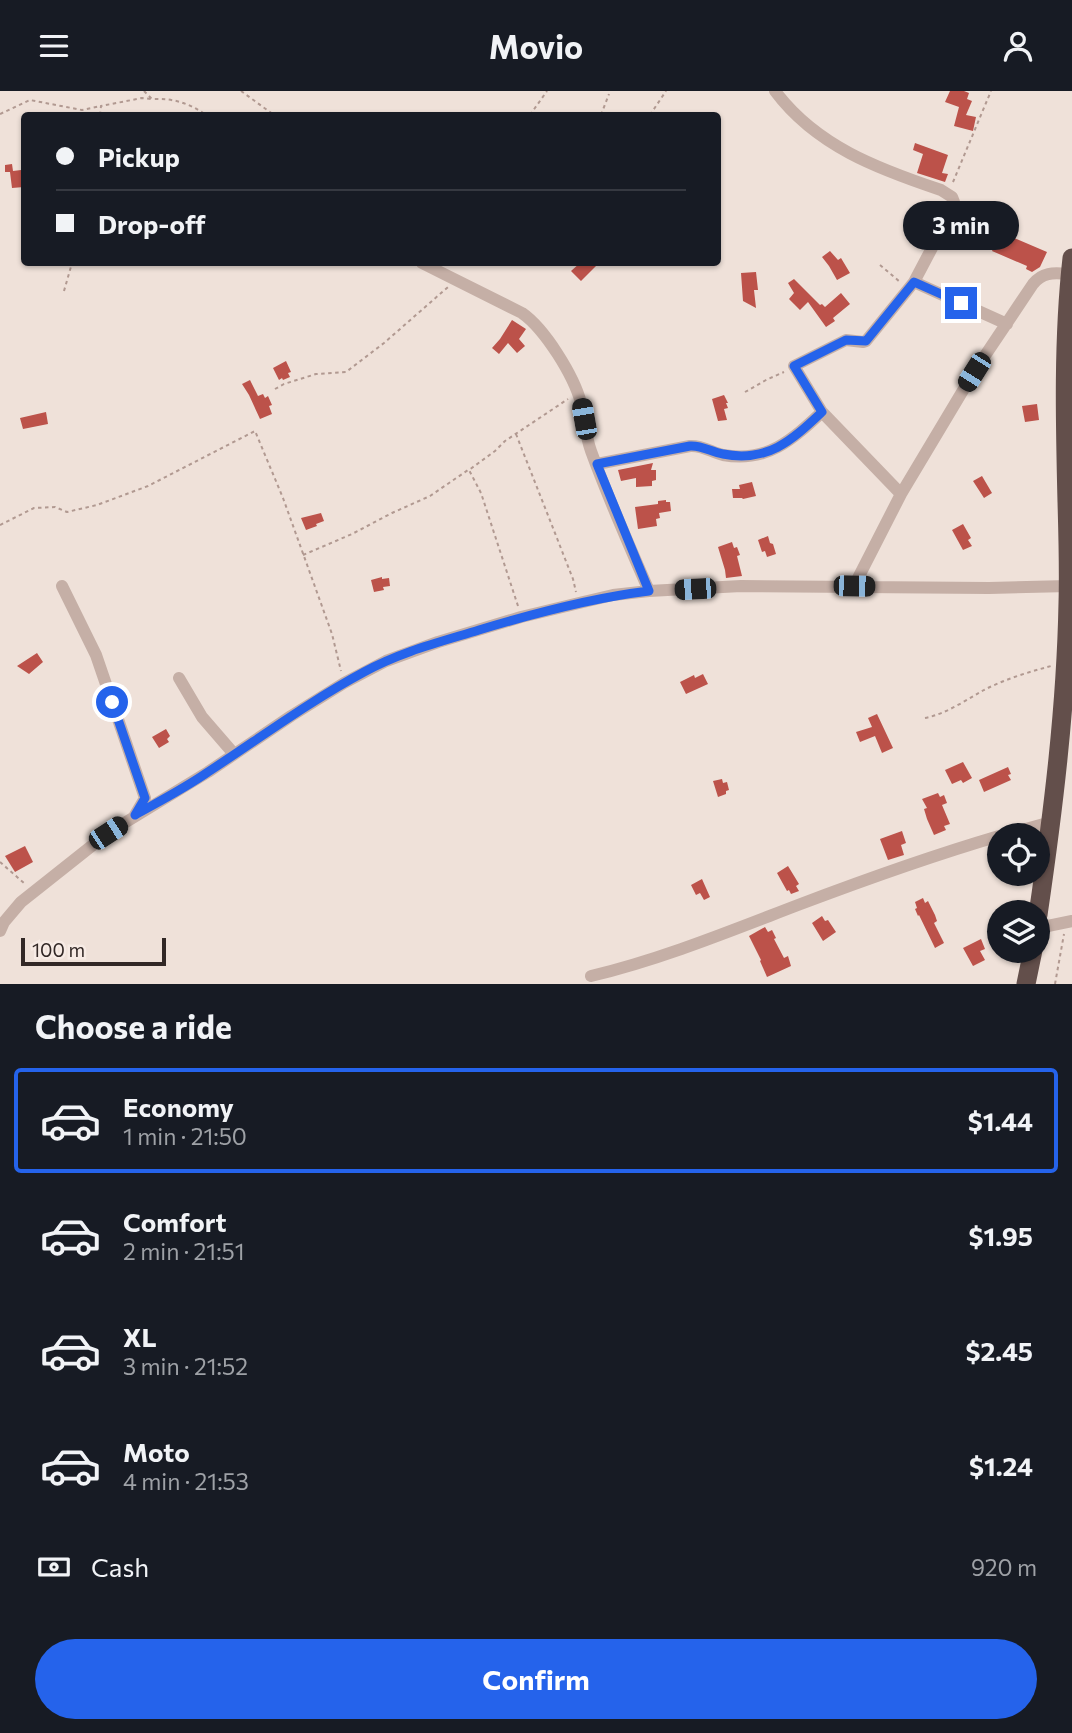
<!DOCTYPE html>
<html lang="en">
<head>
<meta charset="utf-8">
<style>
	:root { --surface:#171b24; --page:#242831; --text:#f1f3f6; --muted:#9ea1a6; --line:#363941; --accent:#2563eb }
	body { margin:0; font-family:Commissioner,sans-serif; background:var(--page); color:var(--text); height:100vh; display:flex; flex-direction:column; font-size:26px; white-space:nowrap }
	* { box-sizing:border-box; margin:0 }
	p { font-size:23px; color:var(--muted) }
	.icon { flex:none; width:38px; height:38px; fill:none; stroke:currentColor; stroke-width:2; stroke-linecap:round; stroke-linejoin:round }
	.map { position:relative; height:893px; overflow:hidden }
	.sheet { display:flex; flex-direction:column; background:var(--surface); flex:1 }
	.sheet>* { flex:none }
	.top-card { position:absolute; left:21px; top:21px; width:700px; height:154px; border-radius:7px; box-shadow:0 2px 5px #0004; display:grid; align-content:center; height:154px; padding:0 35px; background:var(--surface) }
	.tools { position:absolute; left:987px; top:732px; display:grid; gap:14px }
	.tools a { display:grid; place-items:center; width:63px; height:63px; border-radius:50%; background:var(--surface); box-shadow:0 2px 5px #0004; font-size:35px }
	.scale { position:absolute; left:21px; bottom:18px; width:145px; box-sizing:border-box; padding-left:7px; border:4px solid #322826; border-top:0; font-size:19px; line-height:24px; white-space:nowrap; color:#322826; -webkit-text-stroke:5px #f7ebe5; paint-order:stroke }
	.end { position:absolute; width:32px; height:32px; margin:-16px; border:9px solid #2563eb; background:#fff; box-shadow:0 0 0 4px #fff }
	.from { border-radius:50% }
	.bubble { position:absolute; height:49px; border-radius:24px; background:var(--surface); box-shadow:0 2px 5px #0004; font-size:23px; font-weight:700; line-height:49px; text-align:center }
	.car { position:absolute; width:21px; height:42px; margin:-21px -10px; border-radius:9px; box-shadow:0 0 5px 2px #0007; background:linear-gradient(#222 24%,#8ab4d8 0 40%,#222 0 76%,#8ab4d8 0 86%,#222 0) }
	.top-card b { display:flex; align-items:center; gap:24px; height:66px; font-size:26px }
	.top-card b+b { border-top:2px solid var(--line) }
	.top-card i { width:18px; height:18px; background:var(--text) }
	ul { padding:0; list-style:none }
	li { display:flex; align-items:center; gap:21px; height:105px; margin:0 14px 10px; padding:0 21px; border:4px solid transparent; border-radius:7px }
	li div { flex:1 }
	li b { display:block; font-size:26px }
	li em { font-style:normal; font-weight:700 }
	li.active { border-color:var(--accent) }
	li>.icon { width:63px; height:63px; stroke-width:1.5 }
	h2 { padding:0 35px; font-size:32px; line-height:84px }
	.pay { display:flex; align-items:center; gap:18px; height:77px; padding:0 35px; font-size:26px }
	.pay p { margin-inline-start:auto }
	.action { display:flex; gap:14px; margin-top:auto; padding:14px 35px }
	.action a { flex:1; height:80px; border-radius:42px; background:var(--accent); color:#fff; font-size:28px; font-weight:700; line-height:80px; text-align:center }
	header { display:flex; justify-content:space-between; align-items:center; height:91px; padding:0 35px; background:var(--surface); font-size:32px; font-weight:700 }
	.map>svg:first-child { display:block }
</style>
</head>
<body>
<header><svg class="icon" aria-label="menu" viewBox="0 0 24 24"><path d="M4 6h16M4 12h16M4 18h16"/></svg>Movio<svg class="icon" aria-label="person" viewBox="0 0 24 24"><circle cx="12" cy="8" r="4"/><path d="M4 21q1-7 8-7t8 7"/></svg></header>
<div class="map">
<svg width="1072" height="893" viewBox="0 0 1072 893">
	<rect width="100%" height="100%" fill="#efe1d9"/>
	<!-- building -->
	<path fill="#bc524a" d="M950,0H964L969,2L967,8L972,10L966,24L976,26L973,40L954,35L959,16L945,11Z
		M915,52L948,64L942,82L948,83L945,91L917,82L923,63L913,59Z
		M12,73L13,80L21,79L24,96L12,97L10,81H5V74Z
		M1000,141L1047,161L1040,176L1032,181L1026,178L1027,175L992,160Z
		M830,160L838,169L841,167L850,182L837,189L829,175L822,166Z
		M580,172H599L581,190L571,180Z
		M756,181L758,199H754L756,217L743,210L741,182Z
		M794,188L820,214L822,213L825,216L841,202L850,213L833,227L835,230L826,236L808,211L800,219L789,208L794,202L788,192Z
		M512,229L526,238L519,248L525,255L517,262L508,252L499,263L492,257L500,248Z
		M286,270L291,281L288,282L290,286L283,289L282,287L279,289L273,277Z
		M250,289L258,305L263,303L265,307L268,305L272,314L269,315L272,323L260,328L249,304L242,293Z
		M724,304L728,312H726L728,317L724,318L727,329L718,330L712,308Z
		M1037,313L1039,329L1025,331L1022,315Z
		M46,321L48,333L23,338L20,327Z
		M653,372L651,379H656V389L652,390V395L636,396V387L621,390L618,379Z
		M982,385L992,402L984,407L973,390Z
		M752,391L756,405L743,408L742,407H733L732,398H740L739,394Z
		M666,409V411H670L671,420L659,422L660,427L656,428L657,435L638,438L635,416L658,413V410Z
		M321,422L324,430L316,433L317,435L306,439L301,427Z
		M963,433L971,447L968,449L972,455L963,459L952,439Z
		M768,445L770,452L773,453L776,463L767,466L765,460L762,461L758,449Z
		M732,451L734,457L737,456L740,464L737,465L742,485L726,487L725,479L718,456Z
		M382,486V488L389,487L390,495L383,496L384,499L374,501L371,489Z
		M37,562L43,571L29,583L17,575Z
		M703,583L708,593L686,603L680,591L694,584L695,587Z
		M877,623L893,657L882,662L875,645L860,651L856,641L872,636L868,627Z
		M166,638L170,645L167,648L169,651L159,657L152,646Z
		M963,671L972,687L963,692L961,689L952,693L945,679Z
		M1008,676L1011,683L1008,684L1011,689L984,701L979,689Z
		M722,688L723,692L727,691L729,699L726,700V703L718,706L713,690Z
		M938,702L940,706L944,704L947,712L942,714L950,733L944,735L946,739L934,744L927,728L924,718L927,717L922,708Z
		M902,740L906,752L901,754L904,764L888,769L880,748Z
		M25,755L33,771L15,781L5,765Z
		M788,775L799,793L796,795L799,800L791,803L789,799L787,800L777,782Z
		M702,788L710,806L704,809L700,802L696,804L691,794Z
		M923,807L925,812L928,810L935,824L937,830L934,832L944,852L935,857L919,824L918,825L915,818L917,817L915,811Z
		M822,825L825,830L828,829L836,841L823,850L812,832Z
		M765,836L768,841L772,839L776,847L774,848L784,867L788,865L791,875L767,886L760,870L761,869L749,845Z
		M981,848L985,858L980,860L985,869L973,875L963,857Z"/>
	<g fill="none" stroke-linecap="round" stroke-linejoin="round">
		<!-- path -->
		<path stroke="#b19991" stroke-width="2" stroke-dasharray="3.5 3.5" stroke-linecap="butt" d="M144,0L152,8C173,7 189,12 206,24
			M241,0L274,24
			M0,23L30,9L82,19L101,15
			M100,24L101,15L142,7L151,8
			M530,24L547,0
			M601,24L609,3
			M650,24L666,0
			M953,91L991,0
			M880,174L900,191
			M64,200L72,172
			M275,298L284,293L316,283L346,281L384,252L448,196
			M745,301L766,289L784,281
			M516,343L573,488L576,501
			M0,434L34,417L55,416L67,421L97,414L148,395L255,340L283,407L332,543L341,580
			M303,464L352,443L392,422L430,405L468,379
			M518,515L481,402L469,379L495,360L505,350L568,308
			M925,627C946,623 966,609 984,599C1005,588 1029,581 1051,575
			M0,771L25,793
			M1055,893L1064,843"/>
		<!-- minor -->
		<path stroke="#c5afa6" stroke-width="12" d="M775,0C816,55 878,78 941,99L952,106L954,111L952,119L914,191L1007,233
			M422,172L522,222C545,238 574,285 581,312C585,328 585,344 591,360C608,407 629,454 649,500
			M822,321L901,403
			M597,373L690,355C702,354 711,361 723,364C767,372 792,349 822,321L794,275L846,249L863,251L866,250L914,191
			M62,495L96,564L145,707L135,724
			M854,495L901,403L974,281L1033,193C1043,180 1055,182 1070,183
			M179,587L202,626L234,663
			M1004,744L1051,731
			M1038,837L1072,830
			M0,840L4,831L21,811L108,742L208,681L291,625L344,592L386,570L438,551L521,526L579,512L613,504L649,500L741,495L989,497L1069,495
			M591,885C662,868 730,840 798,814C864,789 931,765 999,745"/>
		<!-- trunk -->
		<path stroke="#634f4b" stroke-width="19" d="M1038,824C1053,721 1066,617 1068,512C1069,478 1068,445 1067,411C1065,330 1063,248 1072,167
			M1026,893L1033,859"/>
	</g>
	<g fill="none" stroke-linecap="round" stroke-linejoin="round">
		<!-- route -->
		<path stroke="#2563eb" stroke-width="9" d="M112,611L145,707L135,724C160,710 185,697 208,681C260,647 310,610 364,581C400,561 440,551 479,539C535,522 591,507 649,500L597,373L690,355C702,354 711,361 723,363C768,372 792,349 822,321L794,275L846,249L866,250L914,191L961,212"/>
	</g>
</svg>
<div class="tools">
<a><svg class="icon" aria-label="locate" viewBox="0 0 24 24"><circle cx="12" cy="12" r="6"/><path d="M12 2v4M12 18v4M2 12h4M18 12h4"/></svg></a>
<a><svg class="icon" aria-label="layers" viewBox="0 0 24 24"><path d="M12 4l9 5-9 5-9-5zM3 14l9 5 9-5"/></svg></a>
</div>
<div class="scale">100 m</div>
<i class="end from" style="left:112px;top:611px"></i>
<i class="end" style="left:961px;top:212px"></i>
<div class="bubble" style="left:903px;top:110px;width:116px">3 min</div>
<i class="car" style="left:974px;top:281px;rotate:212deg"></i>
<i class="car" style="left:584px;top:328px;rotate:350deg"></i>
<i class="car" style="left:854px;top:495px;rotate:91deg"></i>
<i class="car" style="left:695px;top:498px;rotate:267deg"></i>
<i class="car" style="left:108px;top:742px;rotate:57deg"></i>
<div class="top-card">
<b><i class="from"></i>Pickup</b>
<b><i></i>Drop-off</b>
</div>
</div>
<section class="sheet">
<h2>Choose a ride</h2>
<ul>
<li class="active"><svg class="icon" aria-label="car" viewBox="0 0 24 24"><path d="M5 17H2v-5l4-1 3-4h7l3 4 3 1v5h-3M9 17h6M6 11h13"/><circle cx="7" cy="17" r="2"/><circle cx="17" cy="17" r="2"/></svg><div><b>Economy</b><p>1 min · 21:50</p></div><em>$1.44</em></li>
<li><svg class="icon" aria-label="car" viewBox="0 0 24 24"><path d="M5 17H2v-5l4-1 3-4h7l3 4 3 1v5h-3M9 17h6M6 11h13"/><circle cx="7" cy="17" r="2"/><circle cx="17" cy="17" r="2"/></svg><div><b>Comfort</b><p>2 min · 21:51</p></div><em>$1.95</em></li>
<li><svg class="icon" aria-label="car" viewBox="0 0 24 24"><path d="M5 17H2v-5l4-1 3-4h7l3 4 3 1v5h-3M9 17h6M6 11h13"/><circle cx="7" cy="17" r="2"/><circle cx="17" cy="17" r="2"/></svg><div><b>XL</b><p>3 min · 21:52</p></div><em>$2.45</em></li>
<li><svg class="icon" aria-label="car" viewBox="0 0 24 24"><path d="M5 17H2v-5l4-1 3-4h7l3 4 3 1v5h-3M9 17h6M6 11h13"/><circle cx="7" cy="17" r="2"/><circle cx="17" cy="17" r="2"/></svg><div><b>Moto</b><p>4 min · 21:53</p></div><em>$1.24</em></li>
</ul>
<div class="pay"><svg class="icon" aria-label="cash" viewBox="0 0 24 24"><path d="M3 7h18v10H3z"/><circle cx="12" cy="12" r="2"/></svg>Cash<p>920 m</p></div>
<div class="action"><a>Confirm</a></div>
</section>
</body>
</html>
